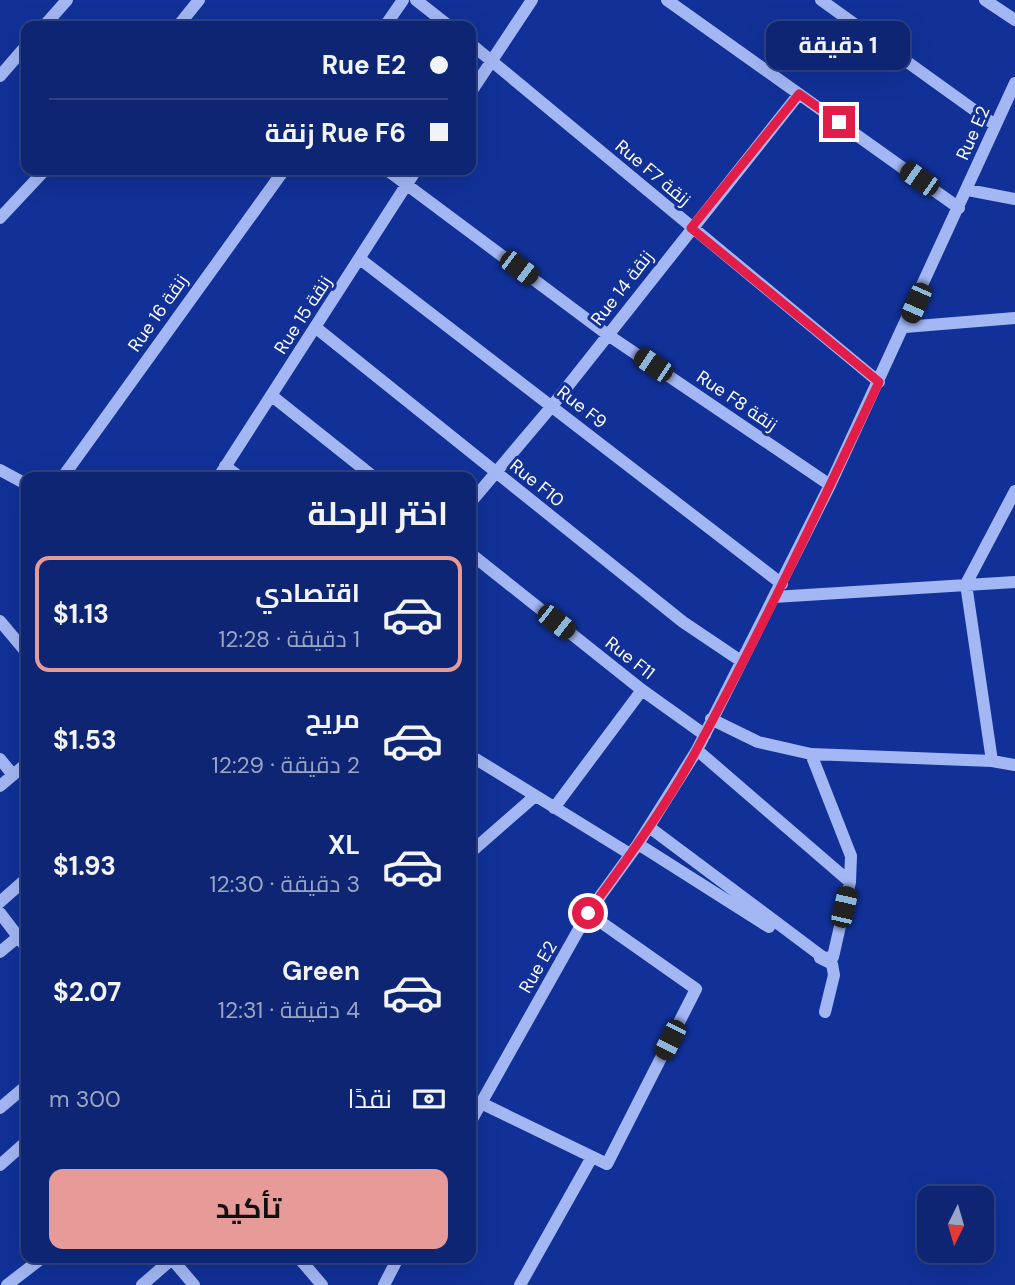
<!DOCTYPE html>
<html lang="ar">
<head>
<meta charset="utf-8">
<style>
	:root { --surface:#0d2572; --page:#1b317a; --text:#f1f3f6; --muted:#9aa5c4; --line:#2d4284; --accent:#e69b98 }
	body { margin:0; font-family:"DM Sans",Cairo,sans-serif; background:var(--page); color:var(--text); direction:rtl; height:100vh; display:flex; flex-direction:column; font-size:26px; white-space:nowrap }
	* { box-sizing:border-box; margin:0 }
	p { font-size:23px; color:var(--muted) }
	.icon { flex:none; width:38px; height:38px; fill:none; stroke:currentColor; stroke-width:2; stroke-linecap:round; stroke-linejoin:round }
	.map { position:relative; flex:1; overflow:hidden; direction:ltr }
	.details { position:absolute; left:21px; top:472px; width:455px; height:791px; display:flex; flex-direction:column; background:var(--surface); border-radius:14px; box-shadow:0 7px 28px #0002,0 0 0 2px var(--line); direction:rtl }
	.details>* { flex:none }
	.guide { position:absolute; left:21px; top:21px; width:455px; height:154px; border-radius:14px; box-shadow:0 7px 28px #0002,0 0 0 2px var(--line); direction:rtl; display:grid; align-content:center; height:154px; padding:0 28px; background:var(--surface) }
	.needle { width:46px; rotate:185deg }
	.controls { position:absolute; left:917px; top:1186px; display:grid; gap:14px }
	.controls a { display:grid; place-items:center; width:77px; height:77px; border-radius:14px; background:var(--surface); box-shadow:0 7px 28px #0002,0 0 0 2px var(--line); font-size:35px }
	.end { position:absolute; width:32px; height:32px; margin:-16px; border:9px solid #e11d48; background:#fff; box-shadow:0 0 0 4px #fff }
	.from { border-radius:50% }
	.bubble { position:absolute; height:49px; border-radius:14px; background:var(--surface); box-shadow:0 7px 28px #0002,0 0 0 2px var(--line); font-size:23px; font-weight:700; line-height:49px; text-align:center; direction:rtl }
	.car { position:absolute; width:21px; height:42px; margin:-21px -10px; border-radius:9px; box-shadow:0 0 5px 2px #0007; background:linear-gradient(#222 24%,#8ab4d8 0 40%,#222 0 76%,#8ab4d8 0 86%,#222 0) }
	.guide b { display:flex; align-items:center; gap:24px; height:66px; font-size:26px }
	.guide b+b { border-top:2px solid var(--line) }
	.guide i { width:18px; height:18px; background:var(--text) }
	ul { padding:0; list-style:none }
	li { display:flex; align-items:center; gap:21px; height:116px; margin:0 14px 10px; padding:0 14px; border:4px solid transparent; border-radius:14px }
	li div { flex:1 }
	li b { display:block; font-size:26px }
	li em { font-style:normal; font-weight:700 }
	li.selected { border-color:var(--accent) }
	li>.icon { width:63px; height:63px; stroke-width:1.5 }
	h2 { padding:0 28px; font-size:32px; line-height:84px }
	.pay { display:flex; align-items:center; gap:18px; height:77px; padding:0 28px; font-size:26px }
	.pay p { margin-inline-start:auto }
	.action { display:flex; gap:14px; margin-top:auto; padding:14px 28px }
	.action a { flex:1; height:80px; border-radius:14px; background:var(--accent); color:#111; font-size:28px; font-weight:700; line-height:80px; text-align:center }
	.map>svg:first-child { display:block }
</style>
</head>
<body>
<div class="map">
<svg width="1015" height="1285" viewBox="0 0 1015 1285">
	<rect width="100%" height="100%" fill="#113198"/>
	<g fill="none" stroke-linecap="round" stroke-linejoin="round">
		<!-- minor -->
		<path stroke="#a3b7f4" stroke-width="12" d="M416,0L449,26
			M667,0L959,208
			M821,0L995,125
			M985,0L1015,20
			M44,26L67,0
			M178,26L199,0
			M385,26L403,0
			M471,44L879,382
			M0,76L26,46
			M471,92L532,0
			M387,170L608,335L830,485
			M968,190L1015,199
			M0,218L45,170
			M360,259L782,584
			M315,327L683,622L741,661
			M905,327L1015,318
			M272,396L375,478
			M225,466L241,478
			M0,470L26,484
			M62,478L284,170
			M218,478L416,170
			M471,502L552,406L799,94
			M471,554L642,690L705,735
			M774,597L1015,582
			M0,621L26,652
			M697,750L850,882
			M811,754L992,761L1015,765
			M471,756L630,854
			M0,759L13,775
			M992,761L966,584L1015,491
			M0,786L26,764
			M554,808L642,690
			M649,827L824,958L833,957L850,882L851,856L811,754L758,742L711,719
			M638,844L769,927
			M471,852L535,796
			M0,902L26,879
			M0,913L26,947
			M0,952L18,937
			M820,958L832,964L834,975L825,1012
			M481,1103L607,1164L696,989L588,913
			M0,1108L26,1086
			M471,1121L588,913L638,844L697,750L830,485L1015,83
			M0,1165L26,1142
			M171,1258L194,1285
			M299,1258L322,1285
			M7,1285L42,1258
			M142,1285L172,1259
			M384,1285L398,1258
			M520,1285L592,1157"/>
	</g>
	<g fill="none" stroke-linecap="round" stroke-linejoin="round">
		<!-- route -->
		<path stroke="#e11d48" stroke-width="9" d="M588,913C626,860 666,807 697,749C762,629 821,505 879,382L691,228L799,94L839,122"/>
	</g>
	<g text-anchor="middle" stroke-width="6" stroke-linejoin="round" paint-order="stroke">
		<!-- street labels -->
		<g font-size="18" fill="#fff" stroke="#113198">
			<text transform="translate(973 133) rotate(-66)" y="6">Rue E2</text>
			<text transform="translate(653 173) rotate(40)" y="6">Rue F7 زنقة</text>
			<text transform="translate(622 288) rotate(-52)" y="6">Rue 14 زنقة</text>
			<text transform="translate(158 313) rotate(-55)" y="6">Rue 16 زنقة</text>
			<text transform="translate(303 315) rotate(-57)" y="6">Rue 15 زنقة</text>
			<text transform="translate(737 401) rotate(34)" y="6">Rue F8 زنقة</text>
			<text transform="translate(582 407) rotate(38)" y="6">Rue F9</text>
			<text transform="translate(537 483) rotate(39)" y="6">Rue F10</text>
			<text transform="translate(630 658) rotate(38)" y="6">Rue F11</text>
			<text transform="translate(538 967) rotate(-60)" y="6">Rue E2</text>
		</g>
	</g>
</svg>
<div class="controls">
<a><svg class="needle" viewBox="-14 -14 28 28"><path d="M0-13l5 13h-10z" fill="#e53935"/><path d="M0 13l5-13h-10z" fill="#9aa5c4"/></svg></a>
</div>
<i class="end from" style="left:588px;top:913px"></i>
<i class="end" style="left:839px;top:122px"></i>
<div class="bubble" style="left:766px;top:21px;width:144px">1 دقيقة</div>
<i class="car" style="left:919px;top:179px;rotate:305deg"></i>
<i class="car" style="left:519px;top:268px;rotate:127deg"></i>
<i class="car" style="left:916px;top:303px;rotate:204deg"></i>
<i class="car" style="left:653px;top:365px;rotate:304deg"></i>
<i class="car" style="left:556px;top:622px;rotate:128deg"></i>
<i class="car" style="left:844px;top:907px;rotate:13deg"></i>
<i class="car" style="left:670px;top:1040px;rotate:207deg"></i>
<div class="guide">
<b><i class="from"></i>Rue E2</b>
<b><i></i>Rue F6 زنقة</b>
</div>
<section class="details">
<h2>اختر الرحلة</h2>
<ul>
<li class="selected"><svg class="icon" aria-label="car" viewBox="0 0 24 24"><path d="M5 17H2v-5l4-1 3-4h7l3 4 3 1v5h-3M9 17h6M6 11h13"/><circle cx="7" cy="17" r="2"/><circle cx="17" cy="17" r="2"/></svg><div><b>اقتصادي</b><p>1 دقيقة · 12:28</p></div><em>$1.13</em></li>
<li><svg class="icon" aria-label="car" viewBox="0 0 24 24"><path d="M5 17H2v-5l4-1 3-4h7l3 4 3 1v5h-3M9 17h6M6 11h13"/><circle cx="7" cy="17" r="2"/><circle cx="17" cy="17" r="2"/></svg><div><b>مريح</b><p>2 دقيقة · 12:29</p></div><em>$1.53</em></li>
<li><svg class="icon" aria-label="car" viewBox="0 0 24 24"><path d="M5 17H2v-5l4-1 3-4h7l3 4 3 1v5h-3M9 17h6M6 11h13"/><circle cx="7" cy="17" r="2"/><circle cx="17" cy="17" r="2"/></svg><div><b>XL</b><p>3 دقيقة · 12:30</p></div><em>$1.93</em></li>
<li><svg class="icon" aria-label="car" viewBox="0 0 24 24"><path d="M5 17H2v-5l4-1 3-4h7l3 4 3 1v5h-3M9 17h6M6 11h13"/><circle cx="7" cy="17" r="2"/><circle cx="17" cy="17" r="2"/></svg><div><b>Green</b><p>4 دقيقة · 12:31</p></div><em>$2.07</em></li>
</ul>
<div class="pay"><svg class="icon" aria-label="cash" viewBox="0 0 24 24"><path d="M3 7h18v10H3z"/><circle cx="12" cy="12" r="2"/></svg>نقدًا<p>300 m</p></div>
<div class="action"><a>تأكيد</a></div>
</section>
</div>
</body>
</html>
